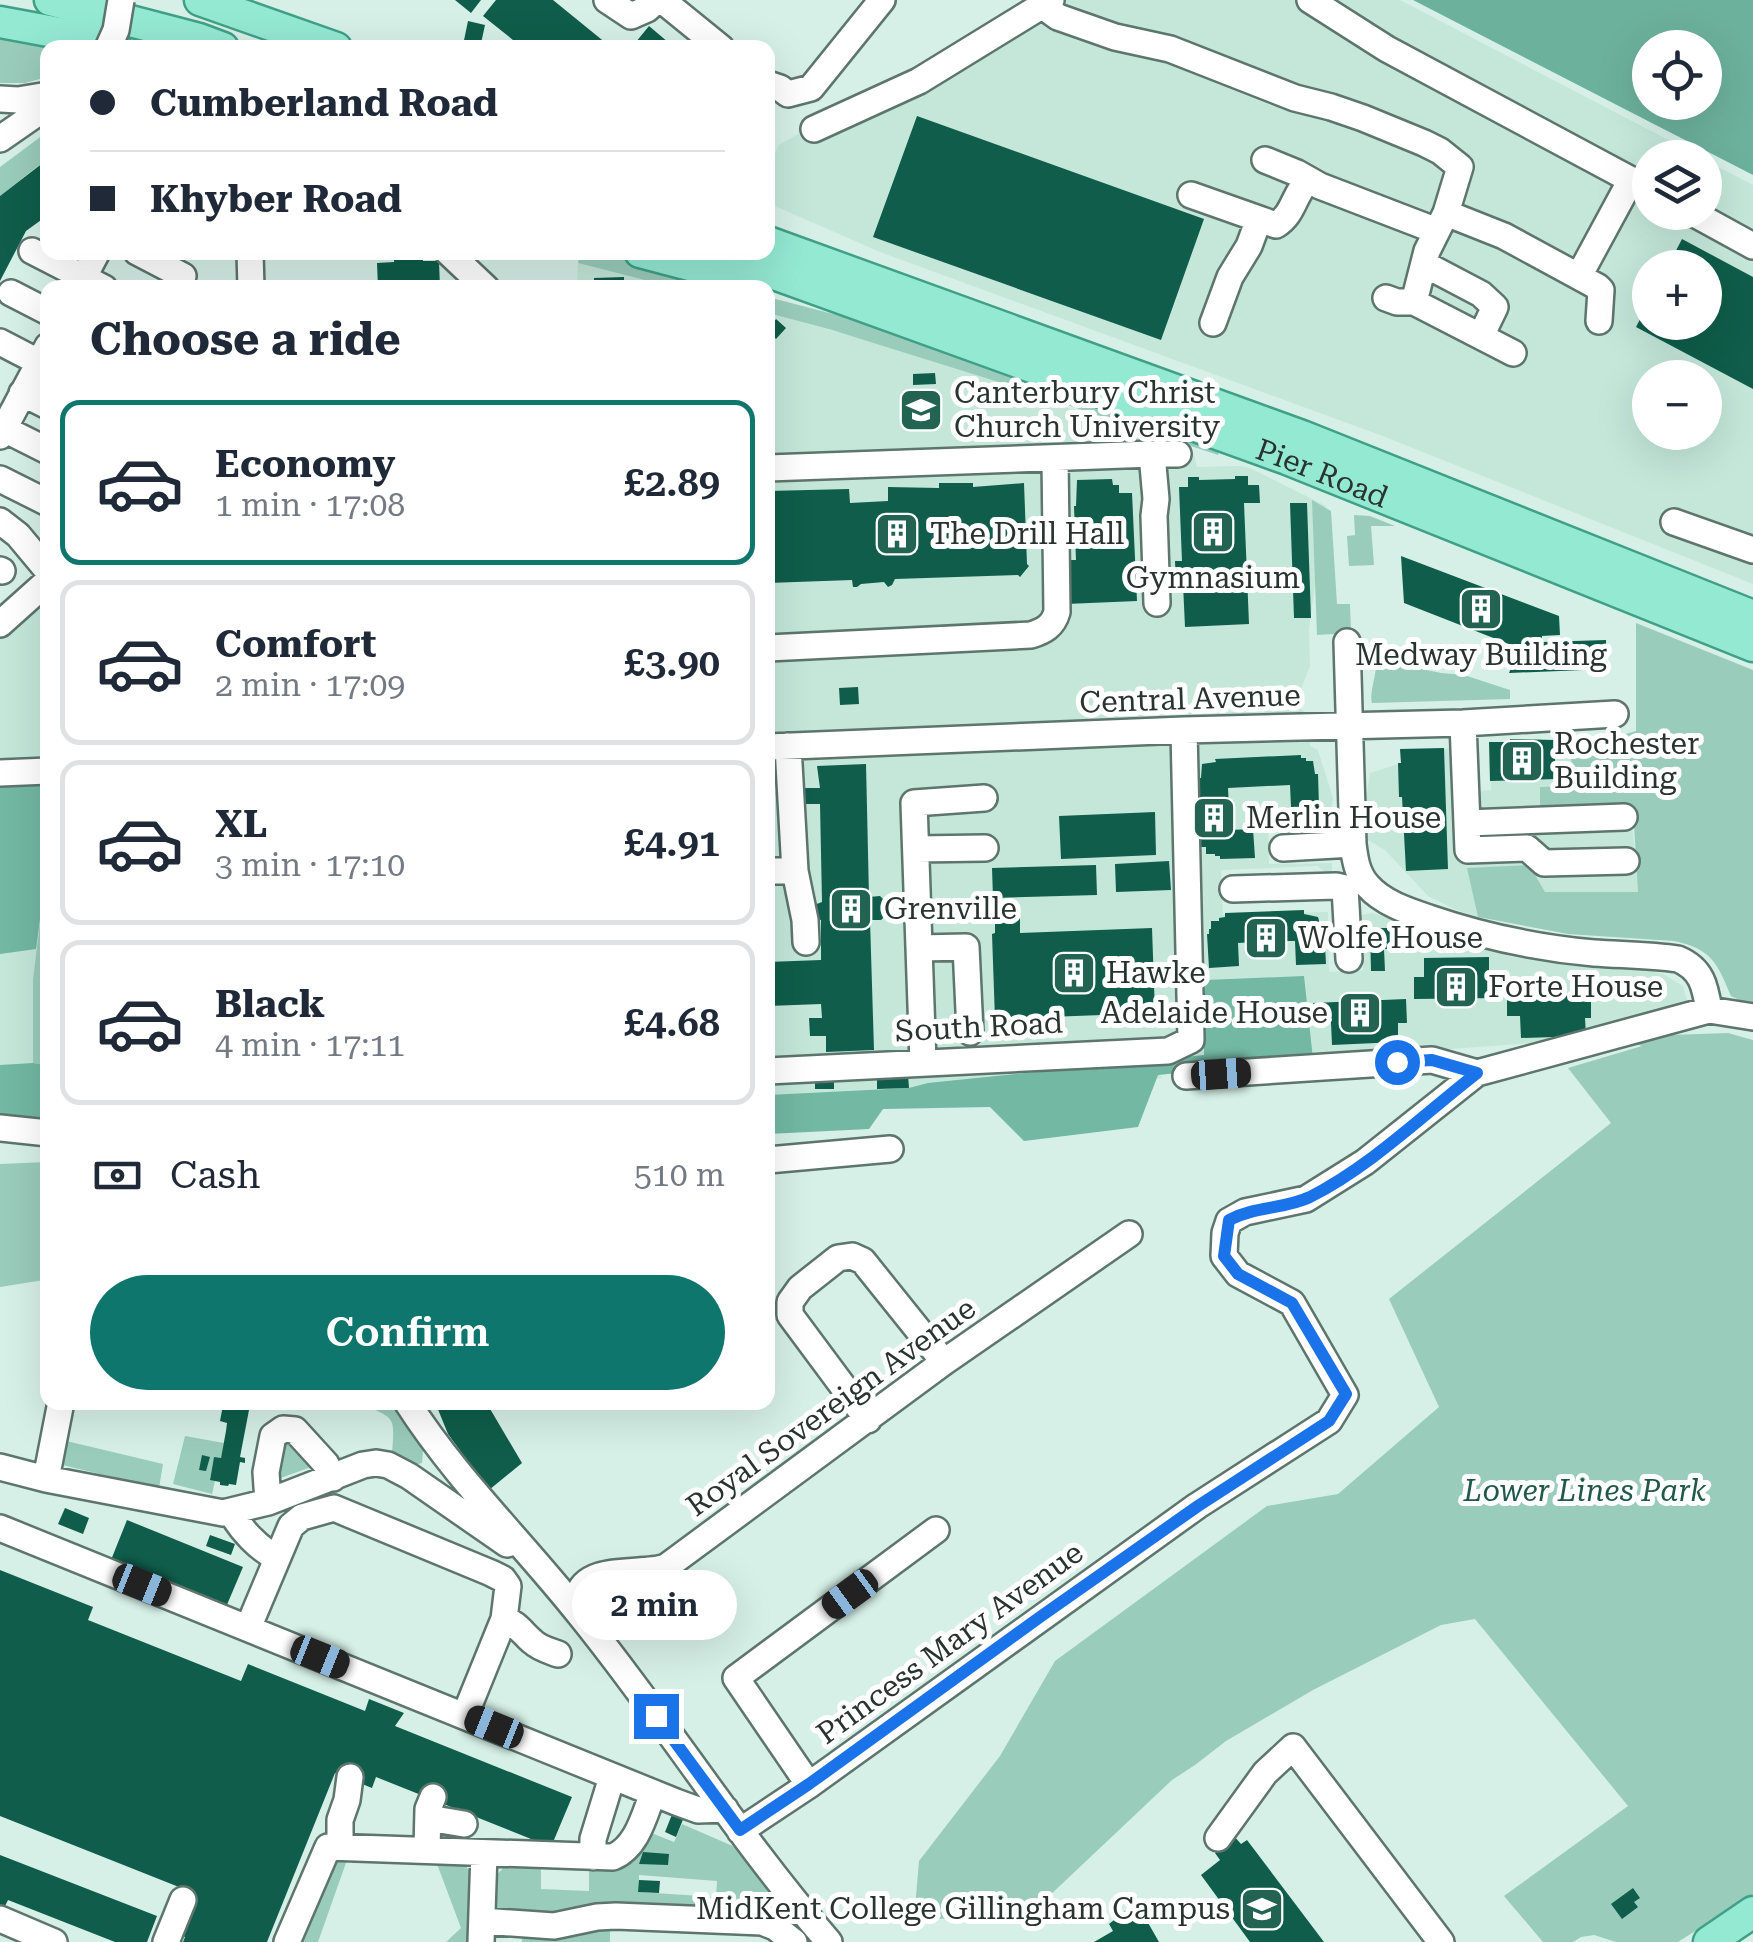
<!DOCTYPE html>
<html lang="en">
<head>
<meta charset="utf-8">
<style>
	:root { --surface:#fff; --page:#f2f2f3; --text:#1f2937; --muted:#747a83; --line:#e0e1e3; --accent:#0f766e }
	body { margin:0; font-family:"Roboto Serif",serif; background:var(--page); color:var(--text); height:100vh; display:flex; flex-direction:column; font-size:38px; white-space:nowrap }
	* { box-sizing:border-box; margin:0 }
	p { font-size:32px; color:var(--muted) }
	.icon { flex:none; width:55px; height:55px; fill:none; stroke:currentColor; stroke-width:2; stroke-linecap:round; stroke-linejoin:round }
	.map { position:relative; flex:1; overflow:hidden }
	.side { position:absolute; left:40px; top:280px; width:735px; height:1130px; display:flex; flex-direction:column; background:var(--surface); border-radius:20px; box-shadow:0 10px 40px #0002 }
	.side>* { flex:none }
	.top-card { position:absolute; left:40px; top:40px; width:735px; height:220px; border-radius:20px; box-shadow:0 10px 40px #0002; display:grid; align-content:center; height:220px; padding:0 50px; background:var(--surface) }
	.buttons { position:absolute; left:1632px; top:30px; display:grid; gap:20px }
	.buttons a { display:grid; place-items:center; width:90px; height:90px; border-radius:50%; background:var(--surface); box-shadow:0 10px 40px #0002; font-size:50px }
	.end { position:absolute; width:45px; height:45px; margin:-22px; border:12px solid #1a73e8; background:#fff; box-shadow:0 0 0 5px #fff }
	.from { border-radius:50% }
	.bubble { position:absolute; height:70px; border-radius:35px; background:var(--surface); box-shadow:0 10px 40px #0002; font-size:32px; font-weight:600; line-height:70px; text-align:center }
	.car { position:absolute; width:30px; height:60px; margin:-30px -15px; border-radius:12px; box-shadow:0 0 8px 2px #0007; background:linear-gradient(#222 24%,#8ab4d8 0 40%,#222 0 76%,#8ab4d8 0 86%,#222 0) }
	.top-card b { display:flex; align-items:center; gap:35px; height:95px; font-size:38px }
	.top-card b+b { border-top:2px solid var(--line) }
	.top-card i { width:25px; height:25px; background:var(--text) }
	ul { padding:0; list-style:none }
	li { display:flex; align-items:center; gap:30px; height:165px; margin:0 20px 15px; padding:0 30px; border:5px solid var(--line); border-radius:20px }
	li div { flex:1 }
	li b { display:block; font-size:38px }
	li em { font-style:normal; font-weight:600 }
	li.on { border-color:var(--accent) }
	li>.icon { width:90px; height:90px; stroke-width:1.5 }
	h2 { padding:0 50px; font-size:45px; line-height:120px }
	.pay { display:flex; align-items:center; gap:25px; height:110px; padding:0 50px; font-size:38px }
	.pay p { margin-inline-start:auto }
	.action { display:flex; gap:20px; margin-top:auto; padding:20px 50px }
	.action a { flex:1; height:115px; border-radius:60px; background:var(--accent); color:#fff; font-size:40px; font-weight:600; line-height:115px; text-align:center }
	.map>svg:first-child { display:block }
</style>
</head>
<body>
<div class="map">
<svg width="1753" height="1942" viewBox="0 0 1753 1942">
	<rect width="100%" height="100%" fill="#d6f0e7"/>
	<!-- built -->
	<path fill="#c4e7da" fill-rule="evenodd" d="M1032,0H1400L1701,157L1650,158V212H1705V160L1753,185V584L1380,435L880,252L768,203V166L779,145ZM1650,268H1705V322H1650ZM1650,378H1705V432H1650Z
		M578,263L672,287L577,288Z
		M768,313L900,349L992,380L1194,455L1197,467L1240,466L1250,468L1326,506L1309,629L1310,666L1301,689L1287,696L1198,701L1199,714L1300,708L1306,713L1310,746L1318,750L1333,798L1328,830L1322,836L1320,817L1268,819L1269,864L1332,863V876L1331,878L1318,866L1221,870L1223,915L1328,912L1329,972L1363,970L1361,915L1372,913L1405,923L1435,937L1513,957L1645,970L1663,974L1683,986L1688,1005L1613,1037L1313,1059L1160,1075L1163,1078L768,1109V483L990,474L982,446L768,453Z
		M47,594V1124L0,1121V637Z
		M1458,745L1460,792L1491,790L1490,753L1571,750L1572,786L1631,815L1639,892H1545L1468,868L1478,917L1454,909L1428,896L1385,850L1361,836L1370,773Z"/>
	<!-- green -->
	<path fill="#9accbb" fill-rule="evenodd" d="M0,38L53,47L48,48L47,77L25,83H0Z
		M47,132V159L0,196V167Z
		M580,253H595L730,287H672L578,263Z
		M768,297L887,328L1220,449L1218,455L992,380L832,330L768,313Z
		M1312,500L1331,511L1337,604H1350L1351,633L1317,635Z
		M1354,515L1370,516L1395,526H1371L1374,565L1349,566L1347,536L1355,535Z
		M1636,623L1753,670V1011L1750,1005L1731,996C1717,963 1712,949 1674,941L1568,934L1478,917L1467,868L1529,865L1545,892H1638L1633,808L1540,811V787L1572,786L1571,750L1636,731Z
		M1384,661L1441,673L1464,675L1510,690V699L1372,703C1369,695 1376,676 1376,665Z
		M47,868V1065L33,1063V979Z
		M1728,1033L1753,1040V1894L1678,1942H1616L1594,1935L1581,1937L1573,1942H1543L1504,1896L1628,1806L1475,1619L1441,1625L1313,1690L1226,1741L1195,1765L1172,1780L1029,1915L914,1920L919,1861L1000,1756L1055,1661L1267,1506L1338,1494L1439,1407L1389,1299L1611,1123L1568,1068L1642,1046L1613,1037Z
		M47,1162L48,1258L44,1280L0,1287V1164Z
		M361,1403H393L426,1448L423,1451L422,1463L414,1465L392,1453C395,1414 395,1420 361,1403Z
		M185,1436L224,1443L221,1458H214L210,1479L215,1481L212,1494L173,1484Z
		M287,1436L314,1466L275,1480L281,1438Z
		M58,1439L163,1464L159,1488L58,1464Z
		M682,1824L735,1847L818,1942H806L794,1928L503,1914L494,1907L493,1879L506,1865L621,1867C636,1860 642,1847 649,1832L674,1842ZM541,1869L589,1871V1891L541,1889ZM639,1875L717,1881L716,1897L639,1892Z
		M333,1855L463,1863L473,1875V1942H446L461,1928L437,1864L347,1860L318,1942H297Z
		M610,1926V1942H522V1936Z"/>
	<!-- forest -->
	<path fill="#72b8a2" d="M48,782L47,868L36,949L0,954V784Z
		M1304,976L1313,1059L1158,1075L1138,1127L1024,1141L990,1107L883,1109L869,1129L768,1134V1095L909,1088L928,1083L1204,1055L1203,1005L1206,980Z
		M33,1063L47,1065V1130L0,1126V1065Z"/>
	<!-- water -->
	<path fill="#6cb19c" fill-rule="evenodd" d="M1413,0H1753V175ZM1650,48H1705V102H1650Z"/>
	<!-- building -->
	<path fill="#0f5d4a" d="M455,0H481L471,13Z
		M496,0H553L612,48H523L483,16Z
		M468,21L485,25L480,48L463,45Z
		M649,26L675,48H631Z
		M917,116L1204,219L1161,340L873,237Z
		M48,159V215L26,231L0,281V196Z
		M1682,239L1753,277V389L1636,327L1650,300V322H1705V268H1667Z
		M394,252H422L423,261H439L440,288H378L377,263L394,262Z
		M624,277V288H594V278Z
		M776,319L786,328L776,339L768,331Z
		M935,373L936,384L913,385V374Z
		M1235,476H1248V485H1259L1260,503H1244L1249,624L1185,627L1183,584H1176L1175,561H1182L1179,487H1188V477H1199V480L1235,479Z
		M1112,479L1113,485H1119V493H1132L1137,601L1066,604L1064,560H1076L1074,506H1076L1077,480Z
		M939,483H973V487L1024,483L1027,564L1029,566L1020,577L1018,575L895,579L892,585L888,587L884,582L861,584L857,587H853L852,580L768,583V491L849,489L850,503L888,501V487L939,488Z
		M1290,503H1307L1311,618H1294Z
		M1401,556L1559,616L1560,635L1542,636V642L1606,640L1607,669L1509,673L1519,648L1404,603Z
		M858,687L859,704L840,705L839,688Z
		M1510,739L1554,740L1556,779L1490,781L1489,742H1510Z
		M1444,748L1448,869L1406,871L1402,797H1399L1398,763H1401L1400,749Z
		M1301,755V758H1306V761H1313L1315,774H1318L1319,806L1291,807L1290,785L1228,788L1230,830L1253,829L1255,858L1220,859V856H1215V854H1206V847H1201L1198,778H1201L1202,764L1216,762L1215,759Z
		M866,764L869,897L880,896L887,903V914L881,920H870L874,1050L826,1052V1036H810L809,1018H822L821,1004L768,1006V962L821,960V920L814,918V905L822,902L820,804H804L803,788H820L817,766Z
		M1155,812L1156,855L1061,859L1059,816Z
		M1169,861L1171,890L1116,892L1115,864Z
		M1096,865L1097,895L993,898L992,868Z
		M1304,910V914L1318,917L1321,928H1324L1326,964L1296,965L1295,941H1277V945L1256,946V942L1238,943L1239,966L1209,968L1207,934H1209V929H1211V921H1219V918L1225,917V913Z
		M1020,915V933L1152,928L1155,1013L995,1019L992,934L995,933V916Z
		M1370,928H1398V949H1384L1385,971H1371Z
		M1489,957V976H1497L1498,998L1414,999V977H1424V958Z
		M1591,995V1018H1585L1586,1036L1521,1038L1520,1016H1507V997Z
		M1406,999L1407,1023H1398V1042L1332,1045L1331,1023L1314,1024L1313,1003Z
		M908,1075L909,1088L877,1089V1076Z
		M815,1078H834V1089H815Z
		M435,1402H486L522,1463L489,1490L448,1434Z
		M223,1405L249,1410L240,1457L245,1458V1463L240,1462L236,1485L229,1484L228,1486L220,1485V1482L210,1480L214,1457L221,1458L226,1431L227,1423L220,1421Z
		M202,1455L210,1457L206,1471L199,1470Z
		M65,1508L89,1518L83,1534L58,1524Z
		M127,1520L243,1567L226,1607L111,1560Z
		M210,1535L235,1544L231,1555L206,1546Z
		M0,1570L93,1607L88,1620L241,1681L248,1664L365,1711L369,1699L404,1713L395,1726L572,1797L551,1847L376,1777L372,1788L335,1773L267,1942H183L185,1937L173,1933L189,1891L0,1816Z
		M673,1812L684,1817L676,1837L665,1832Z
		M1233,1835L1241,1844L1247,1840L1324,1942H1250L1201,1875L1220,1860L1215,1853Z
		M643,1852L669,1854L668,1865L639,1864Z
		M0,1855L157,1916L147,1942H115L8,1900L4,1908L0,1906Z
		M639,1880L660,1881L659,1893L638,1892Z
		M1633,1888L1640,1898L1634,1902L1638,1907L1622,1919L1611,1904Z
		M1129,1908L1135,1919L1143,1914L1159,1942H1094L1113,1931L1109,1924Z"/>
	<g fill="none" stroke-linecap="round" stroke-linejoin="round">
		<!-- minor casing -->
		<g stroke="#5d756d" stroke-width="30">
			<path id="minor" d="M607,0L631,16L647,9L657,0
				M662,0L721,48
				M1310,0L1387,49L1650,190
				M1045,4L1051,12L1058,17L1115,37L1170,49L1295,98L1331,107L1363,118L1424,143L1440,151L1460,167L1446,213
				M768,84L780,88L788,94L811,88L882,0
				M0,99L18,100L48,95
				M814,129L919,81L1051,0
				M0,139L36,114L48,102
				M1265,160L1297,173L1320,186L1437,231
				M1191,195L1259,219L1249,246L1230,277L1213,323
				M1691,212L1753,246
				M1259,219L1276,225C1294,214 1293,196 1308,180
				M32,251L104,288
				M137,252L183,276
				M250,252L251,288
				M448,252L486,288
				M1424,264L1481,294L1495,307L1481,336
				M1579,276L1631,180
				M78,288L97,252
				M11,293L48,312
				M1386,298L1397,302H1414
				M0,342L48,367
				M1513,353L1414,302L1427,251L1446,213L1504,236L1598,287L1601,290L1599,321
				M22,393L48,406
				M4,429L48,451
				M0,436L48,346
				M1152,454H1178
				M768,468L1152,454L1156,499L1154,516L1157,603
				M0,479L48,503
				M0,521L18,535L48,571
				M1674,522L1753,550
				M0,570L2,571
				M0,624L48,581
				M1347,642L1353,844C1355,860 1357,874 1368,886C1383,903 1408,911 1429,918C1482,936 1538,948 1594,953C1622,955 1650,955 1678,959C1702,969 1705,986 1709,1010
				M768,648L1031,635C1044,631 1053,626 1057,612L1055,459
				M1463,723L1468,850L1527,848L1544,863L1626,861
				M768,747L1184,730L1463,723L1615,714
				M0,773L48,771
				M1467,823L1624,817
				M1283,848L1353,844
				M916,849L985,848
				M768,871H795L788,746
				M795,871L805,920L806,942
				M1345,888L1349,959
				M1233,889L1336,886L1345,888
				M919,948L966,947L970,1032
				M923,1063L914,803L984,798
				M768,1071L1168,1051L1191,1040L1184,730
				M1186,1076L1432,1060L1477,1073
				M0,1128L48,1133
				M768,1160L890,1149
				M407,1402C457,1480 523,1543 580,1615C666,1721 739,1839 829,1942
				M868,1420L790,1315V1302L800,1288L838,1258L852,1256L863,1261L944,1362
				M0,1467L46,1479L223,1513L268,1502L363,1465L376,1463L388,1465L409,1476L507,1544
				M46,1479L61,1402
				M268,1502L266,1472L273,1436L283,1429L295,1430L326,1464L333,1478
				M231,1512C241,1530 259,1549 277,1558
				M0,1528L676,1802L698,1810L725,1809
				M579,1613C579,1608 577,1602 578,1597C585,1563 643,1576 666,1567L944,1362L1129,1234
				M504,1619C518,1624 522,1633 533,1642C539,1648 550,1651 558,1654
				M248,1628L291,1526L302,1517L334,1508L491,1573L503,1579L508,1586L504,1619L465,1715
				M809,1785L736,1678L936,1530
				M428,1818L464,1824
				M740,1831L809,1785L1197,1506L1329,1421L1345,1395L1292,1303L1238,1274L1224,1256L1225,1233L1229,1221L1245,1212L1306,1199L1365,1162L1477,1073L1709,1010L1753,1017
				M1218,1838L1265,1773L1293,1747L1441,1942
				M340,1846V1820L347,1800L350,1777
				M427,1850L428,1809L433,1797
				M593,1857V1839L612,1777
				M0,1919L54,1942
				M482,1921L554,1926L597,1917L616,1916L762,1922L775,1927L794,1942
				M166,1942L183,1900
				M287,1942L328,1847L613,1857C637,1847 644,1816 653,1793
				M481,1942L484,1853"/>
		</g>
		<!-- major casing -->
		<g stroke="#40a086" stroke-width="35">
			<g id="major">
				<path d="M50,0L199,39L223,48"/>
				<path d="M200,0L336,48"/>
				<path d="M0,22L70,35L116,48"/>
				<path d="M768,242L1302,436L1753,616"/>
				<path d="M640,252L739,278"/>
				<path id="s1" d="M713,252L1287,459L1753,646"/>
				<path d="M1709,1942L1753,1912"/>
			</g>
		</g>
		<!-- minor -->
		<use href="#minor" stroke="#fff" stroke-width="25"/>
		<!-- major -->
		<use href="#major" stroke="#94e9d3" stroke-width="30"/>
		<!-- minor-bridge casing -->
		<g stroke="#5d756d" stroke-width="30" stroke-linecap="butt">
			<path id="minor-bridge" d="M108,48L116,30L121,0"/>
		</g>
		<!-- minor-bridge -->
		<use href="#minor-bridge" stroke="#fff" stroke-width="25"/>
	</g>
	<g fill="none" stroke-linecap="round" stroke-linejoin="round">
		<!-- route -->
		<path stroke="#1a73e8" stroke-width="12" d="M656,1716L740,1830L809,1784L1040,1617L1198,1506L1329,1421L1346,1394L1292,1303L1238,1274L1224,1256L1229,1220C1256,1206 1285,1209 1310,1197C1371,1166 1423,1115 1477,1073L1432,1060L1397,1062"/>
	</g>
	<!-- icons -->
	<defs>
		<g id="university-square" transform="scale(2.25)"><rect x="-9" y="-9" width="18" height="18" rx="4" fill="#226351" stroke="#fff"/><path d="M0-5L7-2L0 1L-7-2ZM-4 1L0 2.5L4 1V4Q0 6-4 4Z" fill="#fff"/></g>
		<g id="building-square" transform="scale(2.25)"><rect x="-9" y="-9" width="18" height="18" rx="4" fill="#226351" stroke="#fff"/><path d="M-4-6H4V6H1V3H-1V6H-4ZM-2.5-4.3h1.7v1.8h-1.7ZM.8-4.3h1.7v1.8H.8ZM-2.5-1h1.7V.8h-1.7ZM.8-1h1.7V.8H.8Z" fill="#fff"/></g>
	</defs>
	<g fill-rule="evenodd">
		<use href="#university-square" x="921" y="410"/>
		<use href="#building-square" x="1213" y="532"/>
		<use href="#building-square" x="897" y="534"/>
		<use href="#building-square" x="1481" y="609"/>
		<use href="#building-square" x="1522" y="761"/>
		<use href="#building-square" x="1214" y="818"/>
		<use href="#building-square" x="851" y="909"/>
		<use href="#building-square" x="1266" y="938"/>
		<use href="#building-square" x="1074" y="973"/>
		<use href="#building-square" x="1456" y="987"/>
		<use href="#building-square" x="1360" y="1013"/>
		<use href="#university-square" x="1262" y="1909"/>
	</g>
	<g text-anchor="middle" stroke-width="10" stroke-linejoin="round" paint-order="stroke">
		<!-- poi labels -->
		<g font-size="30" fill="#29332f" stroke="#fff" text-anchor="start">
			<text x="954" y="403">Canterbury Christ<tspan x="954" dy="34">Church University</tspan></text>
			<text x="930" y="544">The Drill Hall</text>
			<text x="1213" y="588" text-anchor="middle">Gymnasium</text>
			<text x="1481" y="665" text-anchor="middle">Medway Building</text>
			<text x="1554" y="754">Rochester<tspan x="1554" dy="34">Building</tspan></text>
			<text x="1246" y="828">Merlin House</text>
			<text x="884" y="919">Grenville</text>
			<text x="1298" y="948">Wolfe House</text>
			<text x="1106" y="983">Hawke</text>
			<text x="1488" y="997">Forte House</text>
			<text x="1328" y="1023" text-anchor="end">Adelaide House</text>
			<text x="1230" y="1919" text-anchor="end">MidKent College Gillingham Campus</text>
		</g>
		<!-- street labels -->
		<g font-size="30" fill="#29332f" stroke="#fff">
			<text dy="10" stroke="none"><textPath href="#s1" startOffset="648">Pier Road</textPath></text>
			<text transform="translate(1190 699) rotate(-2)" y="10">Central Avenue</text>
			<text transform="translate(979 1027) rotate(-3)" y="10">South Road</text>
			<text transform="translate(831 1407) rotate(-36)" y="10">Royal Sovereign Avenue</text>
			<text transform="translate(950 1643) rotate(-36)" y="10">Princess Mary Avenue</text>
		</g>
		<!-- park labels -->
		<g font-size="30" font-style="italic" fill="#215949" stroke="#fff">
			<text x="1585" y="1501">Lower Lines Park</text>
		</g>
	</g>
</svg>
<div class="buttons">
<a><svg class="icon" aria-label="locate" viewBox="0 0 24 24"><circle cx="12" cy="12" r="6"/><path d="M12 2v4M12 18v4M2 12h4M18 12h4"/></svg></a>
<a><svg class="icon" aria-label="layers" viewBox="0 0 24 24"><path d="M12 4l9 5-9 5-9-5zM3 14l9 5 9-5"/></svg></a>
<a>+</a>
<a>−</a>
</div>
<i class="end from" style="left:1397px;top:1062px"></i>
<i class="end" style="left:656px;top:1716px"></i>
<div class="bubble" style="left:572px;top:1570px;width:165px">2 min</div>
<i class="car" style="left:1221px;top:1074px;rotate:86deg"></i>
<i class="car" style="left:142px;top:1585px;rotate:112deg"></i>
<i class="car" style="left:850px;top:1594px;rotate:234deg"></i>
<i class="car" style="left:320px;top:1657px;rotate:112deg"></i>
<i class="car" style="left:494px;top:1727px;rotate:292deg"></i>
<div class="top-card">
<b><i class="from"></i>Cumberland Road</b>
<b><i></i>Khyber Road</b>
</div>
<section class="side">
<h2>Choose a ride</h2>
<ul>
<li class="on"><svg class="icon" aria-label="car" viewBox="0 0 24 24"><path d="M5 17H2v-5l4-1 3-4h7l3 4 3 1v5h-3M9 17h6M6 11h13"/><circle cx="7" cy="17" r="2"/><circle cx="17" cy="17" r="2"/></svg><div><b>Economy</b><p>1 min · 17:08</p></div><em>£2.89</em></li>
<li><svg class="icon" aria-label="car" viewBox="0 0 24 24"><path d="M5 17H2v-5l4-1 3-4h7l3 4 3 1v5h-3M9 17h6M6 11h13"/><circle cx="7" cy="17" r="2"/><circle cx="17" cy="17" r="2"/></svg><div><b>Comfort</b><p>2 min · 17:09</p></div><em>£3.90</em></li>
<li><svg class="icon" aria-label="car" viewBox="0 0 24 24"><path d="M5 17H2v-5l4-1 3-4h7l3 4 3 1v5h-3M9 17h6M6 11h13"/><circle cx="7" cy="17" r="2"/><circle cx="17" cy="17" r="2"/></svg><div><b>XL</b><p>3 min · 17:10</p></div><em>£4.91</em></li>
<li><svg class="icon" aria-label="car" viewBox="0 0 24 24"><path d="M5 17H2v-5l4-1 3-4h7l3 4 3 1v5h-3M9 17h6M6 11h13"/><circle cx="7" cy="17" r="2"/><circle cx="17" cy="17" r="2"/></svg><div><b>Black</b><p>4 min · 17:11</p></div><em>£4.68</em></li>
</ul>
<div class="pay"><svg class="icon" aria-label="cash" viewBox="0 0 24 24"><path d="M3 7h18v10H3z"/><circle cx="12" cy="12" r="2"/></svg>Cash<p>510 m</p></div>
<div class="action"><a>Confirm</a></div>
</section>
</div>
</body>
</html>
